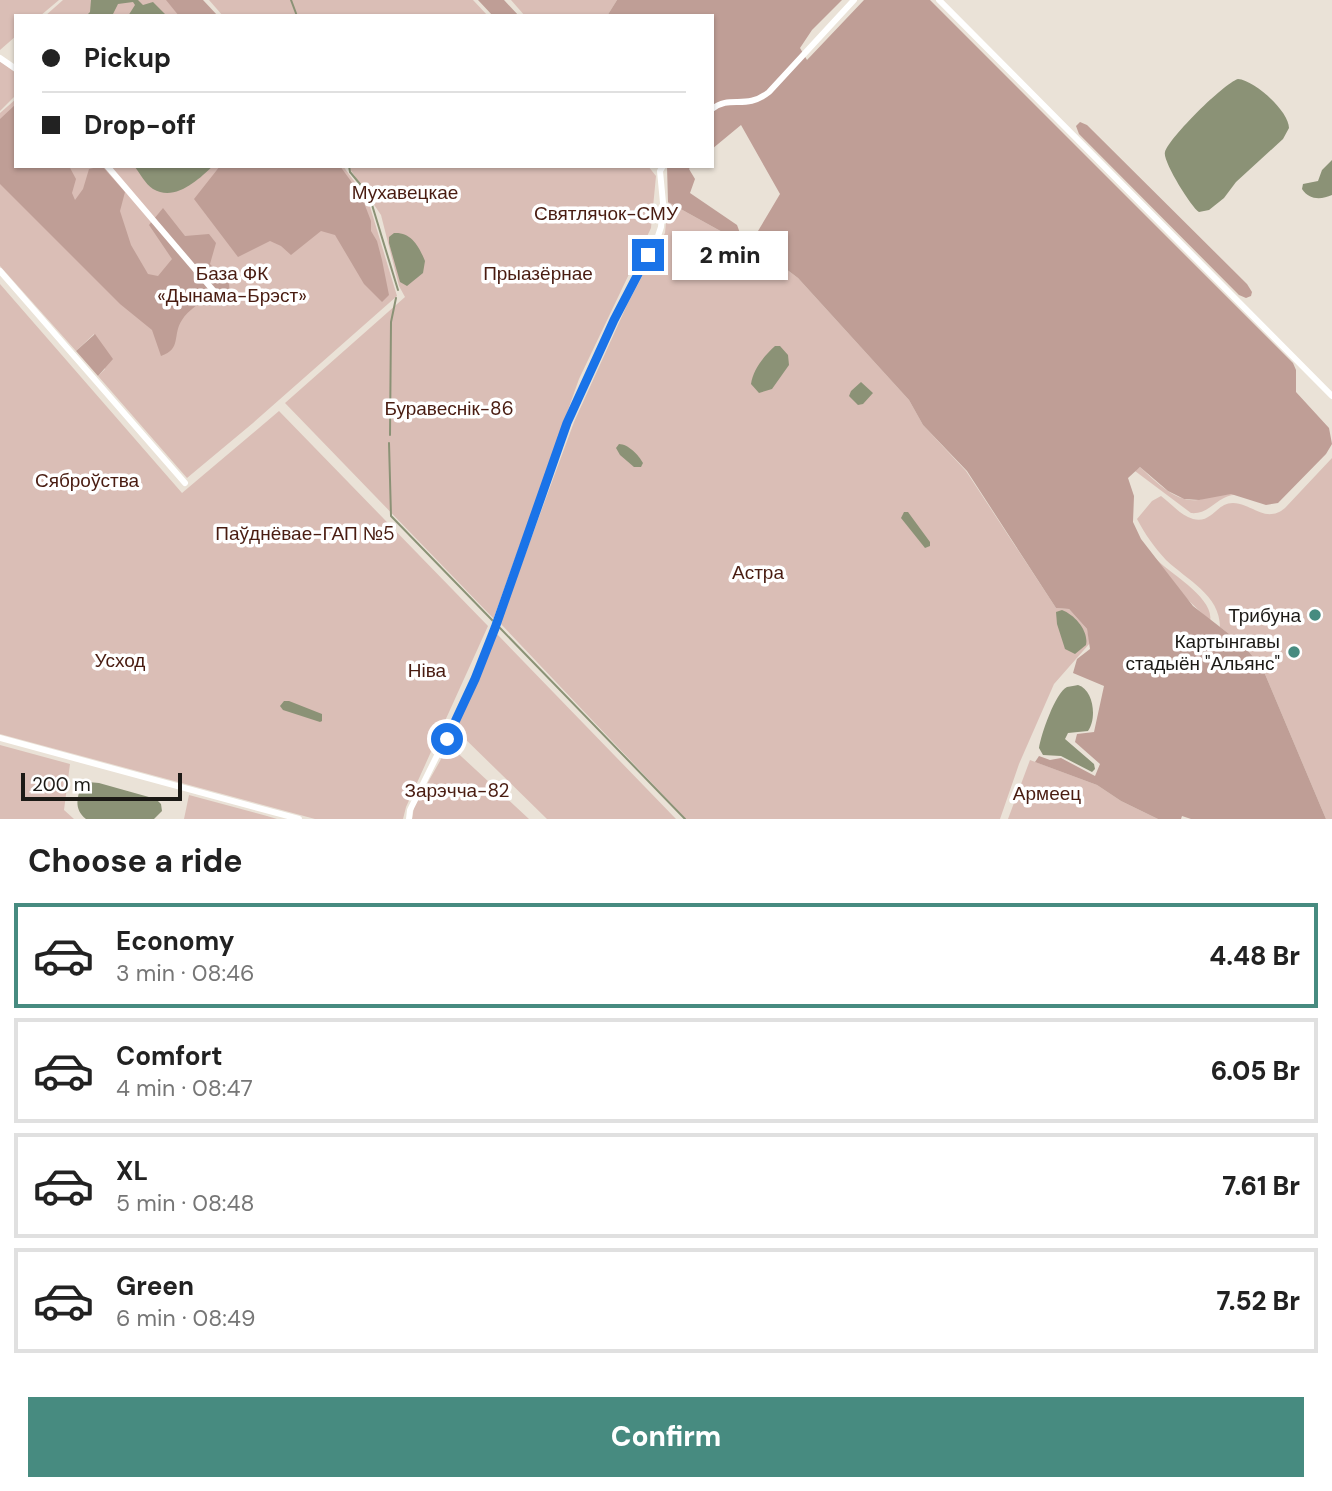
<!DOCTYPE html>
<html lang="en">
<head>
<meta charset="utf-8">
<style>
	:root { --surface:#fff; --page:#f6f6f6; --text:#222; --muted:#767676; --line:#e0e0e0; --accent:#478b80 }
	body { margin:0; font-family:"DM Sans",sans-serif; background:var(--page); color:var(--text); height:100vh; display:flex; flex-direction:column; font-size:26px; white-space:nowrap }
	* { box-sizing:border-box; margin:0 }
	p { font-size:23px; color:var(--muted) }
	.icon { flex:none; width:38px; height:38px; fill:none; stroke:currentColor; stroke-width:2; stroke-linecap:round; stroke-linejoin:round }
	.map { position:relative; height:819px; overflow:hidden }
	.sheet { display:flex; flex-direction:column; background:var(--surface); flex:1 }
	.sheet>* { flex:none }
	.hud { position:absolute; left:14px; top:14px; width:700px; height:154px; border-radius:0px; box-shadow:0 2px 5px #0004; display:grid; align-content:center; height:154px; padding:0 28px; background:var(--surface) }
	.scale { position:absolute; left:21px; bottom:18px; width:161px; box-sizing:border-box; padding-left:7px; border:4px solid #1c1a16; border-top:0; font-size:19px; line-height:24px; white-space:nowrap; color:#1c1a16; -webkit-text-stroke:5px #fff; paint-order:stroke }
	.end { position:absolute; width:32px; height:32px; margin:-16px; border:9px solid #1a73e8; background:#fff; box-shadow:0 0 0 4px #fff }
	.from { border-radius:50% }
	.bubble { position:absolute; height:49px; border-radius:0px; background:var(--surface); box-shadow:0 2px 5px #0004; font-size:23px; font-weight:800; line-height:49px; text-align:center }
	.hud b { display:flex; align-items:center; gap:24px; height:66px; font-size:26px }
	.hud b+b { border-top:2px solid var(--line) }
	.hud i { width:18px; height:18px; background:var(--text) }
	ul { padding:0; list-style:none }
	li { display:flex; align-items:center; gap:21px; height:105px; margin:0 14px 10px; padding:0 14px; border:4px solid var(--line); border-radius:0px }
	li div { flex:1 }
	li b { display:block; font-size:26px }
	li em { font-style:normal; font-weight:800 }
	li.selected { border-color:var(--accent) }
	li>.icon { width:63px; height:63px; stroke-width:1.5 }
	h2 { padding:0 28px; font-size:32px; line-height:84px }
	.action { display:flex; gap:14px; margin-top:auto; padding:14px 28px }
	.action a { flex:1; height:80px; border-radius:0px; background:var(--accent); color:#fff; font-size:28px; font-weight:800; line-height:80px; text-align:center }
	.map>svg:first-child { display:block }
</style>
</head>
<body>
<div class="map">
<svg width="1332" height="819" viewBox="0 0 1332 819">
	<rect width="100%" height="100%" fill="#eae2d7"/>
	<!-- green -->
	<path fill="#dabeb6" d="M0,0H59L40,16H16V36L0,50Z
		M63,0H201L214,16H45Z
		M209,0H473L488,16H223Z
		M511,0H617L607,16H525Z
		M0,61L16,73V95L0,111Z
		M16,99V166H343L368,200L397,296L253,423L187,478L98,376L105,369L94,334L76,351L0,266V113Z
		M348,166H648L656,176L651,228L579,379L494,619L285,403L405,297L399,286L381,215Z
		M668,202L744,244H753L798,278L909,400L923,425L966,471L1056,608L1069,609L1087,629L1090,643L1054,684L1019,764L1000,819H686L500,623L574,422L627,305L665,233Z
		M0,284L182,493L279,411L488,626L406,807L403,819H315L0,734Z
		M1332,458V819H1326L1262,667L1242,644L1220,627C1220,595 1187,580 1166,560C1154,547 1145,534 1137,519L1152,501L1161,496C1172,504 1180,515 1193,519C1212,524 1216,503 1233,503C1253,504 1266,524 1285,508Z
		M1140,467C1155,481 1176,503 1198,500C1212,497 1224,492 1238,495C1219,493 1211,515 1191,513L1135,471Z
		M1155,558C1169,573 1215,598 1210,621L1185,597Z
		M496,633L676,819H547L455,729Z
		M0,745L70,764L64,810L74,819H0Z
		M449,745L529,819H412L414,807Z
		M1030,760L1097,785L1121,801L1158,819H1008Z
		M189,795L267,816L277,819H184Z"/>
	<!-- forest -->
	<path fill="#bf9e96" d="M166,0H203L218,16H179Z
		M478,0H504L519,16H493Z
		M617,0H842L812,30L800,48L807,60L864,0H930L1293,363L1296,370V392L1329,428L1332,444L1326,454L1278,503L1266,505L1231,494L1199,500L1184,499L1168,491L1140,467L1128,478L1134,496L1133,522L1141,539L1193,606L1242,644L1262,667L1326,819H1191L1182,816L1181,819H1158L1121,801L1097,785L1035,762L1039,756L1050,760L1061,758L1095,776L1100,764L1075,742L1077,734L1094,732L1104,686L1073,673L1077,659L1090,649L1087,629L1069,609L1056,608L967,471L923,425L909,400L798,278L753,244L755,236L780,194L741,125L712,149V16H607Z
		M16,104V166H69L76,179L72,193L75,200L83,189L89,169L102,166L125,192L120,211L131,245L148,274L158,276L172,259L149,225L163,208L185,236L209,234L216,243L210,264L229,284L230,296L226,301L211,294C202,302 188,310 182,320C172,335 182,349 161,356L152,330L120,304L0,184V119Z
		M1080,122L1087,125L1247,284L1252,292L1251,296L1246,298L1239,295L1079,134L1076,126Z
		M220,166H340L361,195L371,221V231L377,241L382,260L389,295L382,302L364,284L335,235L321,231L291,255L281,246L270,241L238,257L194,199Z
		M667,166H691L689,169L695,179L690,193L737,225L744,244L668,202Z
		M95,334L113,359L98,376L76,351Z"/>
	<!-- water -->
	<path fill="#8b9276" d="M91,0H138L143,5L153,2L167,16H128L135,5L133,2L118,4L112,16H86L90,12Z
		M1238,79C1254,80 1289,111 1289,128L1283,139L1236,182L1224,198L1209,210L1199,212C1191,207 1162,160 1165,152C1170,137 1223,84 1238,79Z
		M1332,160V195C1321,200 1309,200 1302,189L1303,184L1318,181L1322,170Z
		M134,166H213C198,180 175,202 153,189C145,184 140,173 134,166Z
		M394,233C411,232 419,246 425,261L423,273L407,286L400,282L389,243V237Z
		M775,346H780L788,355L789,365L772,389L759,393L751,384C753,369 765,355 775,346Z
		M861,382L873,393L863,404L858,405L849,396L851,391Z
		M619,444C628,444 639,455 643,463L641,467H634L620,455L616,448Z
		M904,512H908L930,542V546L925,548L901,518Z
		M1062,610C1075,615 1089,631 1086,645L1075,654L1065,649L1057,624L1056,612Z
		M1078,685C1094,690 1097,719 1088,731L1068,733L1065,739L1094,764L1095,769L1092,772L1061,756L1043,755L1039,748C1041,735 1055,693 1067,687C1071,686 1075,686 1078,685Z
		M284,701H289L322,714V721L320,722L283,710L280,706Z
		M88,782L99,783L156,799L161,804L162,811L154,819H86C75,810 76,800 81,787Z"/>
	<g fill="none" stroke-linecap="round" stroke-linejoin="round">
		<!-- stream -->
		<path stroke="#8b9276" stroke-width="2" d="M291,0L297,16
			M349,166L350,172L369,195L398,290
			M390,435L391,322L396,298
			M389,443L391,516L493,621
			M500,628L685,819"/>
		<!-- street -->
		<path stroke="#fff" stroke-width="6" d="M939,0L1332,396
			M0,58L16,69
			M712,109C731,94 745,111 769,92L854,0
			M107,166L224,303
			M0,271L185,483
			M0,738L299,819
			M409,819L410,810L475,679L567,423L614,320L656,242L661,227L663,203L660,171L663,166"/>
	</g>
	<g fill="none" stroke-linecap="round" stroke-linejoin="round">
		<!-- route -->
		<path stroke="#1a73e8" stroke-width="9" d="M447,739L475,679L495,628L567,423L614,320L648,255"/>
	</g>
	<!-- markers -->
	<g fill="#478b80" stroke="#fff" stroke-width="2.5">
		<circle cx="1315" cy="615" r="7"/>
		<circle cx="1294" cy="652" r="7"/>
	</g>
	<g text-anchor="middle" stroke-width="7" stroke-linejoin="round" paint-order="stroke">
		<!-- park labels -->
		<g font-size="19" fill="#491c11" stroke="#fff">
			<text x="405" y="199">Мухавецкае</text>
			<text x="606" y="220">Святлячок-СМУ</text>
			<text x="232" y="280">База ФК<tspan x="232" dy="22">«Дынама-Брэст»</tspan></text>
			<text x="538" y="280">Прыазёрнае</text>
			<text x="449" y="415">Буравеснік-86</text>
			<text x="87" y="487">Сяброўства</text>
			<text x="305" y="540">Паўднёвае-ГАП №5</text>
			<text x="758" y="579">Астра</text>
			<text x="120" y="667">Усход</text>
			<text x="427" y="677">Ніва</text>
			<text x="457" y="797">Зарэчча-82</text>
			<text x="1047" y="800">Армеец</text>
		</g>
		<!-- poi labels -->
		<g font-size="19" fill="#1c1a16" stroke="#fff" text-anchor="end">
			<text x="1301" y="622">Трибуна</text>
			<text x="1280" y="648">Картынгавы<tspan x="1280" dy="22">стадыён "Альянс"</tspan></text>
		</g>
	</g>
</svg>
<div class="scale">200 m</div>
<i class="end from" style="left:447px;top:739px"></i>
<i class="end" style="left:648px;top:255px"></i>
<div class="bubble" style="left:672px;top:231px;width:116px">2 min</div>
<div class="hud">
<b><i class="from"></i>Pickup</b>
<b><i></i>Drop-off</b>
</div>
</div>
<section class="sheet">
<h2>Choose a ride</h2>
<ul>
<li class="selected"><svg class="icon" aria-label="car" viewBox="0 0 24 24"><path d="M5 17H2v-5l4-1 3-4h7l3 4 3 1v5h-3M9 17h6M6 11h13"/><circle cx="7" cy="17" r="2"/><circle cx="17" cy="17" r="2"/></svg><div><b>Economy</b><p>3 min · 08:46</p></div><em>4.48 Br</em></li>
<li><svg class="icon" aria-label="car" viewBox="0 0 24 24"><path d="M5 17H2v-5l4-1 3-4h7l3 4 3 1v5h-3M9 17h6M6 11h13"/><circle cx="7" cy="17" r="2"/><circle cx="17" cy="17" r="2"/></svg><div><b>Comfort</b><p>4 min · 08:47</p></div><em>6.05 Br</em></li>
<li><svg class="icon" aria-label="car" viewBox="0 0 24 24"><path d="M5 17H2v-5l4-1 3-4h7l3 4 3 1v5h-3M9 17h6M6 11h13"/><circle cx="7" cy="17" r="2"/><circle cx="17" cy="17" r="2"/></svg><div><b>XL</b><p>5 min · 08:48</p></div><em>7.61 Br</em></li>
<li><svg class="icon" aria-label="car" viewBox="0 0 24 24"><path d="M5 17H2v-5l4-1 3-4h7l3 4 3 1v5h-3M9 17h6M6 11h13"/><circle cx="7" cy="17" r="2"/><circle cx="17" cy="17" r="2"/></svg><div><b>Green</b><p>6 min · 08:49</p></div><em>7.52 Br</em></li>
</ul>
<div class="action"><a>Confirm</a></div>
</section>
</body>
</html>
